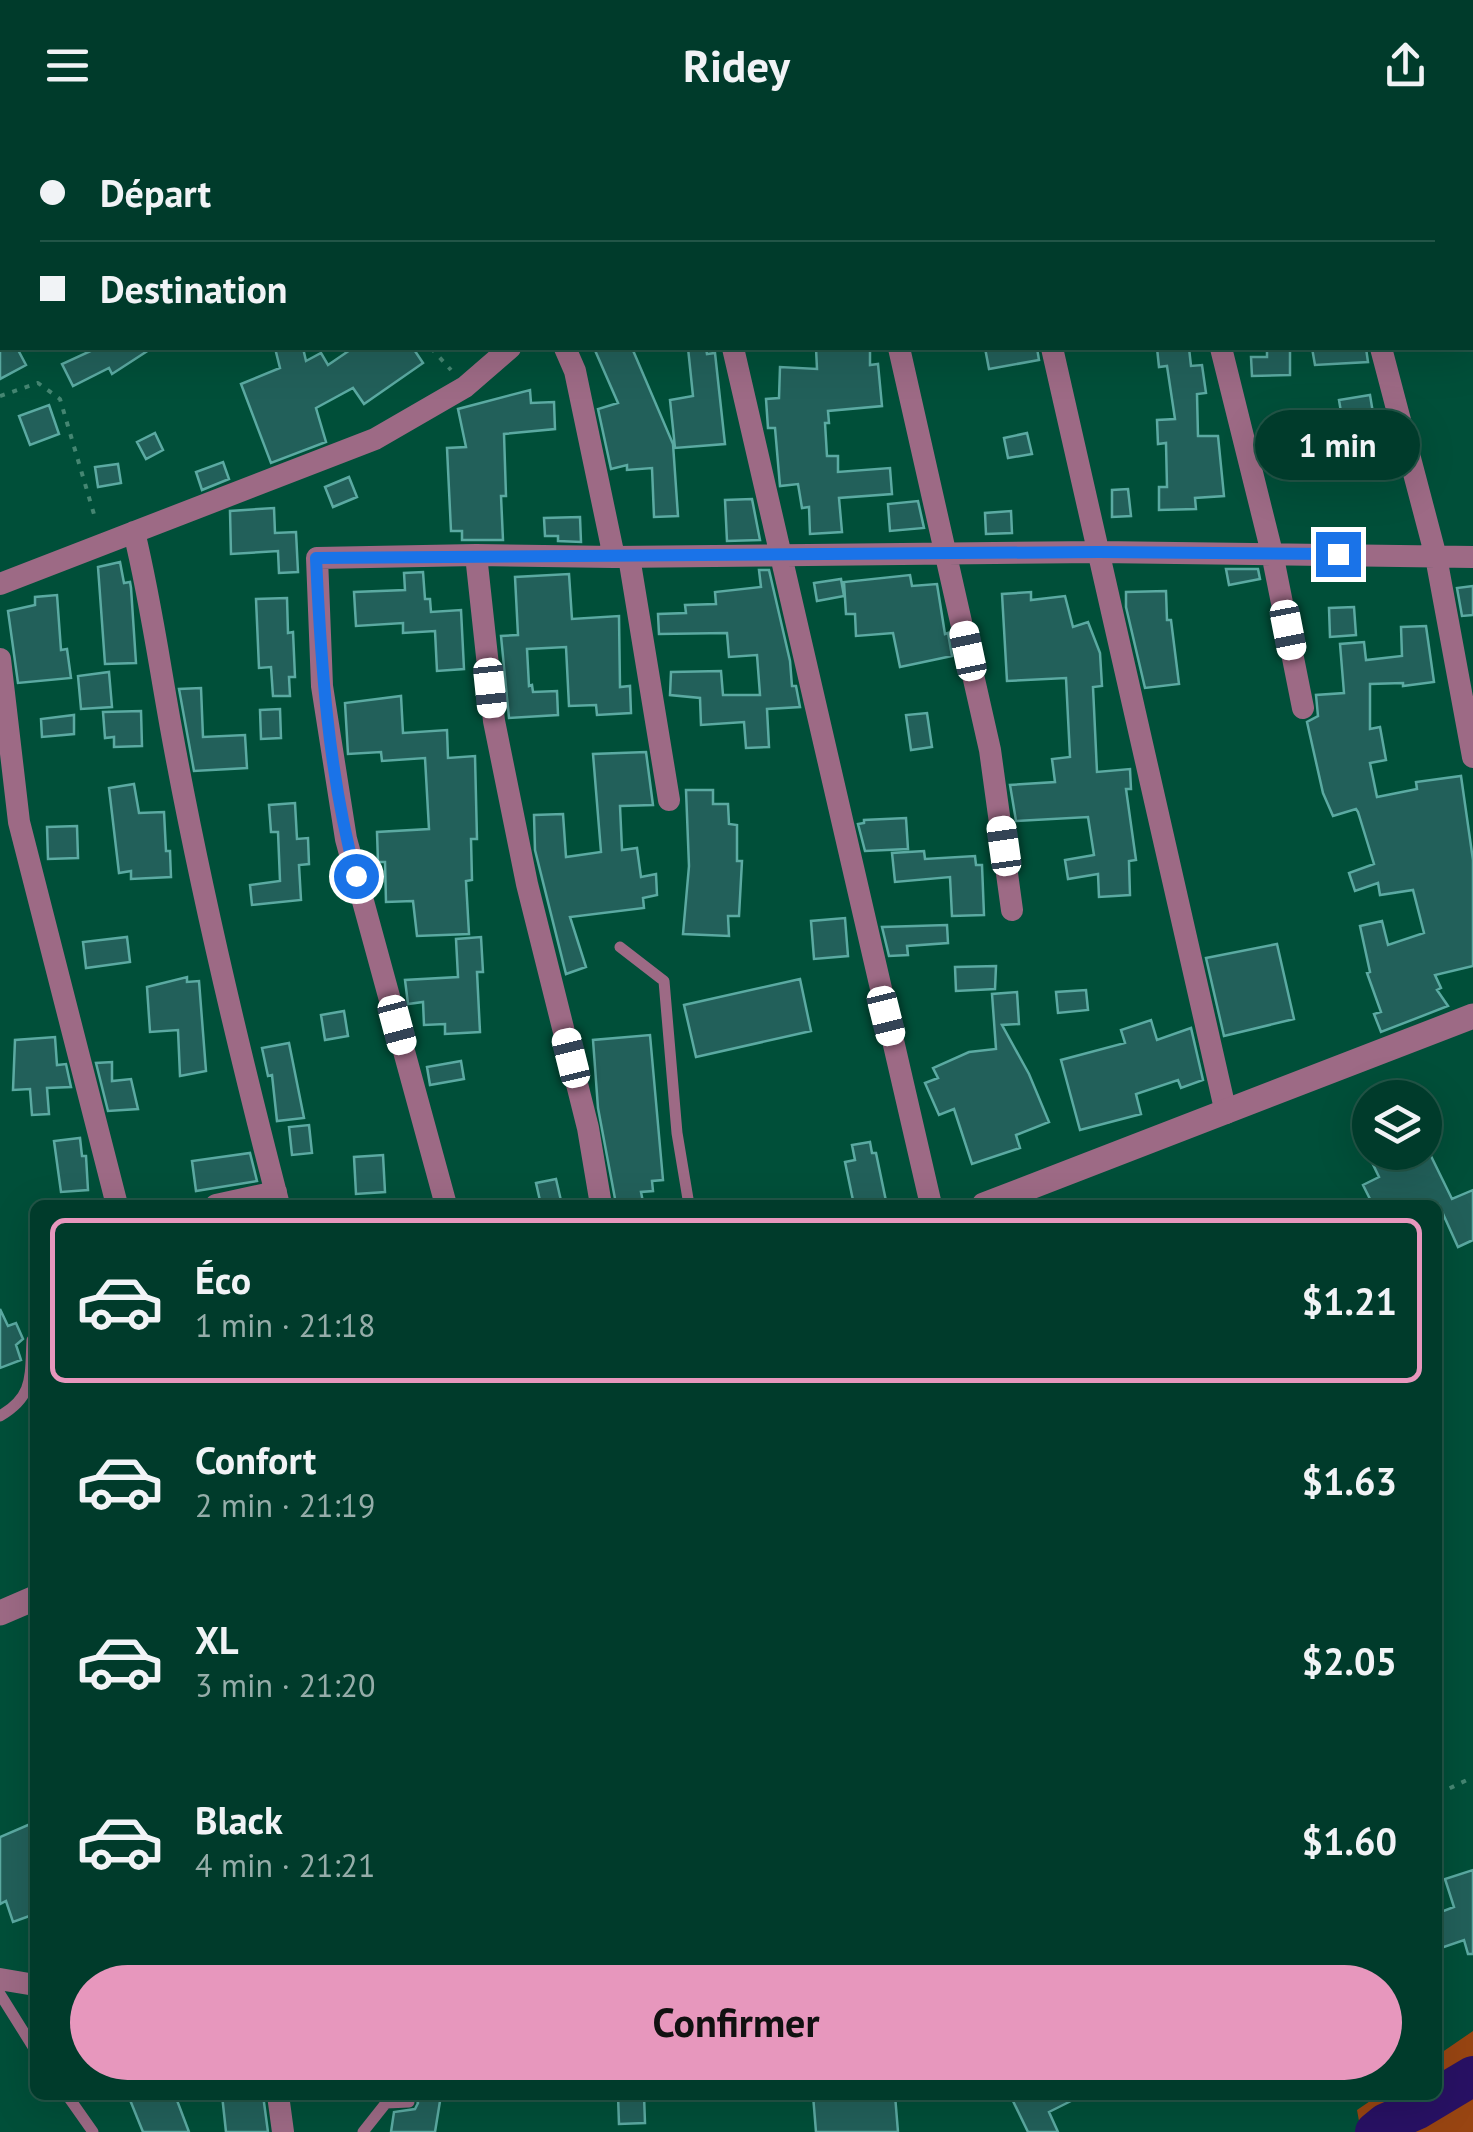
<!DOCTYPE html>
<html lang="fr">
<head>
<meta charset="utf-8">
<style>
	:root { --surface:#003b2b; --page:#0a4233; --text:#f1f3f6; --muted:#95ada9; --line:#225547; --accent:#e797bd }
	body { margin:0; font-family:"PT Sans",sans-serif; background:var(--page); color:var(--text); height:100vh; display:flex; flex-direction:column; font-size:38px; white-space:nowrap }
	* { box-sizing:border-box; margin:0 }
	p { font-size:32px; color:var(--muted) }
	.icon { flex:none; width:55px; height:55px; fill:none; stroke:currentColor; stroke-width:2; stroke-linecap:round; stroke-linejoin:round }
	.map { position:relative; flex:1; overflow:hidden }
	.panel { position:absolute; left:30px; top:1070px; width:1412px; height:900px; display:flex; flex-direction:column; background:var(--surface); border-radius:15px; box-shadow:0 10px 40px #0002,0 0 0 2px var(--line) }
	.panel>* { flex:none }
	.hud { position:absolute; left:0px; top:0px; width:1475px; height:220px; box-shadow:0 10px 40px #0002,0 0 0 2px var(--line); display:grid; align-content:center; height:220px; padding:0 40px; background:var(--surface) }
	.tools { position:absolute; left:1352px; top:950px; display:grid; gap:20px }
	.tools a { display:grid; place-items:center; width:90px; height:90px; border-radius:50%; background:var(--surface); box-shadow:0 10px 40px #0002,0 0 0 2px var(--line); font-size:50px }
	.end { position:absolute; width:45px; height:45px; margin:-22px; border:12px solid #1a73e8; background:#fff; box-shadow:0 0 0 5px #fff }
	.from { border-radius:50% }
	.bubble { position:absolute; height:70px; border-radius:35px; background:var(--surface); box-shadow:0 10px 40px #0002,0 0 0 2px var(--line); font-size:32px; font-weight:700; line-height:70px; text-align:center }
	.car { position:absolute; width:30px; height:60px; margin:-30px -15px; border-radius:12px; box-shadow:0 0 8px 2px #0007; background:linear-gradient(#fff 24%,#345 0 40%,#fff 0 76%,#345 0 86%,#fff 0) }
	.hud b { display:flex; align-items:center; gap:35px; height:95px; font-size:38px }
	.hud b+b { border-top:2px solid var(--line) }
	.hud i { width:25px; height:25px; background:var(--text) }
	ul { padding:18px 0 0; list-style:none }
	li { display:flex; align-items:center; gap:30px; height:165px; margin:0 20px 15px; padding:0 20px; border:5px solid transparent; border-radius:15px }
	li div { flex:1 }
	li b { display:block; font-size:38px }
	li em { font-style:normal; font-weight:700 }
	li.selected { border-color:var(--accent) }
	li>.icon { width:90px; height:90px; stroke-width:1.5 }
	.button { display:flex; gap:20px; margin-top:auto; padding:20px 40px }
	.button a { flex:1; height:115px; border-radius:60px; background:var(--accent); color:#111; font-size:40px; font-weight:700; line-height:115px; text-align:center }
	header { display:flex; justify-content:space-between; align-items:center; height:130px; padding:0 40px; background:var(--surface); font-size:45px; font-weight:700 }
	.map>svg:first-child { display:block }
</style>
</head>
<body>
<header><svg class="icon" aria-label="menu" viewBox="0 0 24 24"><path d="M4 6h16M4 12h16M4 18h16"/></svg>Ridey<svg class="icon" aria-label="share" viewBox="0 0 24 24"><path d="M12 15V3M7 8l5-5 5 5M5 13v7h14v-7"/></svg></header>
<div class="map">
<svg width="1473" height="2002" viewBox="0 0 1473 2002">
	<rect width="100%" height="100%" fill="#004f39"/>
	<!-- green -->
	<path fill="#984512" d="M1473,1901V2002H1361L1357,1980L1379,1965H1438V1925Z"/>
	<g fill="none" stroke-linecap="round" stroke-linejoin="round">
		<!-- river -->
		<path stroke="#281164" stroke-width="40" d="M1375,2002L1386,1993L1416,1980L1473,1946"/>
	</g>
	<!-- building -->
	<path fill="#22605a" stroke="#5baaa2" stroke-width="2.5" d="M0,218H17L26,235L0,249Z
		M97,218H152L112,244L109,238L73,256L62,234Z
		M275,218H303L306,231L321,223L328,235L353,218H413L423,233L364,274L353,258L316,278L326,312L271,333L241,254L280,238Z
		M594,218H632L673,314L678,386L654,387L652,338L627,340V335L611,339L598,279L618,273Z
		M688,218H706L707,224L715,223L725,314L675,318L670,270L693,266Z
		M816,218H870V235L878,234L882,276L828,281L829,293H825L827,326H838V342L890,338L892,364L839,368L842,402L810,404L809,377L802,378L798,354L780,356L775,298H768L766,269L779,268L780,237L817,239Z
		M985,218H1037L1039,230L989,239Z
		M1157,218H1189L1191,236L1202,235L1206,263L1197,264L1198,306H1218L1224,366L1195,368L1196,379L1159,380V357H1167L1166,313L1158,314L1157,290L1175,289L1167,236L1159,237Z
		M1267,218H1290V245L1252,246L1251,227H1267Z
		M1312,218H1366L1368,232L1315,235Z
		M530,260L531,273L554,272L555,299L504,304L506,366H501L503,410H462V401H451L447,318L466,317L458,279Z
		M1370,265L1374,289L1343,294L1339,270Z
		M49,275L59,304L30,315L19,286Z
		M1259,300H1290V330L1264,329Z
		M155,303L163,320L146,329L137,312Z
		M1027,303L1032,324L1008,328L1004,308Z
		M223,332L229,349L202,360L196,342Z
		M118,334L121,353L98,357L95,337Z
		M349,347L357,367L333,377L325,357Z
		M1128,359L1131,386L1112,387V360Z
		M752,369L760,410L727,411L725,370Z
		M918,371L924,398L890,401L888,374Z
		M274,378L275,403L296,402L298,442L279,443L278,421L231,424L230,381Z
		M1011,381L1012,403L986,404L985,383Z
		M580,387L581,412L558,411V406H545L544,388Z
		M120,432L124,453L130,452L131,458L136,533L105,534L98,437Z
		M1226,439H1258L1260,449L1229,455Z
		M759,440H769L790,531L792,556H796L800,577L767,579L769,617L746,618L744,592L701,595L700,568L670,565L671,542L721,541L723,565H760L757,525L729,527L727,503L659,504L658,484L686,483L685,475L716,474L715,462L761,457Z
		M423,442L425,469H430L431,482L461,480L464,539L437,541L435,501L403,503V493L356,496L354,462L405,460L404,443Z
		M569,444L572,489L619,486L620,557L630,556L631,583L597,585L596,575L569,576L566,517L527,519L529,556L532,555L533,562L557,561L558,585L509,588L501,506L518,505L515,447Z
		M910,445L912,456L937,454L945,504L948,503L952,526L900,537L893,503L856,506L855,484H846L844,452Z
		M841,449L844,466L817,471L814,453Z
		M1473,456V485L1462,486L1457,458Z
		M1166,461L1167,490H1171L1179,554L1145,558L1126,477V462Z
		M1031,462V470L1065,466L1073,497L1088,492L1100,523L1102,556L1093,557L1097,642L1130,639L1131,659H1126L1136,730L1129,731L1130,765L1099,767L1098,744L1068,749L1065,730L1094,725L1088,687L1016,691L1010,655L1055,652L1052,629L1070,627L1066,548L1007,551L1002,464Z
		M57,465L61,520L67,519L71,548L18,553L8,481L35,475V467Z
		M287,468L288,503L293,502L295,547H289L290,566H273L271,537L259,538L256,469Z
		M1354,477L1356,505L1330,507L1329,478Z
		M1426,496L1434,552L1403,556V553L1370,554V599L1380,597L1386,630L1370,633L1377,667L1417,659L1416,652L1461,646L1473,730V836L1435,845L1441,858L1437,860L1448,876L1381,902L1374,884L1381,882L1367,843L1370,842L1360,796L1382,791L1388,815L1424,803L1413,760L1380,765L1378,753L1355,761L1349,743L1374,734L1358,682L1356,679L1333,686L1323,663L1307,592L1318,586L1316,565L1344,563L1340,514L1364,512L1366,530L1402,526L1401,497Z
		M109,542L112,577L81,579L78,546Z
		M201,558L203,607L245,605L247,638L194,641L179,559Z
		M401,566L403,603L447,600L448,628L475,626L477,709H471L472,750L466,751L469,804L417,806L413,771L386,772L385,732H378L377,702L429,699L425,628L382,631L381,622L348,624L345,573Z
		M280,579L281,608L261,609L260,580Z
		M141,581L142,616L114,617V607L105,608L103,582Z
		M927,583L932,617L911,620L906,585Z
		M74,585V604L42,607L41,589Z
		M646,622L653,675L620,676L622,720L637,718L641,747L656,744L657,765L643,768L644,778L570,787L586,837L566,844L535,720L534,685L563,684L566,727L601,722L593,624Z
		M134,654L139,683L164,682L166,721H170L171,747L131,749V741L119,743L109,658Z
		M686,660H713V674H728L729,694L737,695V731H742L739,786H728L729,806L683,804L689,736Z
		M295,673L297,709L308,708L309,734L299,735L301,770L252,775L250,755L280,751L278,702H271L269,675Z
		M906,688L908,719L865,721L858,694L864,693V690Z
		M77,696L78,728L48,729L47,697Z
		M924,721L925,729L975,726L976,735H982L984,785L952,786L950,747L895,752L892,723Z
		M845,788L848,826L814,829L811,791Z
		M947,795L948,813L907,816L908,825L889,826L882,797Z
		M127,807L130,832L86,838L83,812Z
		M481,807L483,842H477L480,902L445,904V894L424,895L423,872L408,874L405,850L458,847L456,809Z
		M1277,814L1294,889L1224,906L1206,828Z
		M996,836L995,859L956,861L955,837Z
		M187,847V852L199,851L206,941L180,946L178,900L150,902L147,857Z
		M800,849L811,901L696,927L684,875Z
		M1086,860L1088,880L1058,883L1056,862Z
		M1017,862L1019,894L1002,895L1029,944L1049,992L1016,1005L1020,1018L972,1034L954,979L939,985L925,953L938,948L933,938L969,922L996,919L992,864Z
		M344,881L348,906L325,910L321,885Z
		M1151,890L1157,910L1191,898L1203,950L1181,958L1178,950L1136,964L1141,984L1080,1000L1061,930L1125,913L1121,900Z
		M650,905L663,1050L652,1051L653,1061L641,1062L643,1072L616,1074L598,978L593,910Z
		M55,907L57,935L66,934L71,957L47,958L49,984L32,985L30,959L13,960L15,910Z
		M289,913L304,988L277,991L272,945L268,946L262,918Z
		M461,931L464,949L430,955L427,937Z
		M112,932V951L131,949L138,979L108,981L96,933Z
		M309,995L312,1023L292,1025L289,997Z
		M80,1008L82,1026H86L88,1060L61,1062L54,1011Z
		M870,1012L872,1023H876L886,1071L854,1075L845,1032L855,1030L852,1015Z
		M1367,1022H1429L1452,1069L1473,1060V1110L1458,1117L1439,1075H1373L1363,1055L1379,1047Z
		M250,1023L257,1051L196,1061L192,1031Z
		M383,1025L385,1062L356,1064L354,1027Z
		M556,1049L562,1075H541L536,1053Z
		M0,1179L8,1196L16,1193L23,1209L16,1215L21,1230L0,1238Z
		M35,1692V1784L13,1792L6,1771L0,1774V1707Z
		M1473,1740V1824H1468L1464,1810L1438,1819V1783L1454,1777L1445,1749Z
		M128,1965H175L189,2002H143Z
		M222,1965H263L268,2002H226Z
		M415,1965H441L435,2002H391L394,1982L415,1979L418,1973Z
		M618,1965H644L645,1993L619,1994Z
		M813,1965H895L898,2002H816Z
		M1024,1965H1083L1049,1982L1058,2002H1028L1013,1971Z"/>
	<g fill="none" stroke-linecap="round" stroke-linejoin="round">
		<!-- path -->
		<path stroke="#458672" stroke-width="4" stroke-dasharray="5 8" stroke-linecap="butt" d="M64,0L66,2
			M295,0V2
			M394,0L396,2
			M495,0L499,2
			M456,2L460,0
			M0,75L2,76
			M431,218L451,240
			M0,266L38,253L60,269L96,391
			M1438,1664L1473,1647"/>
		<!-- service -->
		<path stroke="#9d6a85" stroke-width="11" d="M620,817L664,851L677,1003L689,1075
			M0,1286C34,1266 30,1247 32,1210
			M0,1864L35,1920
			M67,1965L93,2002
			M363,2002L386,1973L409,1972"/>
		<!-- minor -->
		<path stroke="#9d6a85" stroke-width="22" d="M839,0L840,2
			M1000,0L1001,2
			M1165,0V2
			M1323,0L1324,2
			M739,2L742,0
			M565,218L575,241L614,427
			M733,218L931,1075
			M899,218L990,620L1012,780
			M1052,218L1226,983
			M1221,218L1272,423L1303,578
			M1381,218L1436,427L1473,627
			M134,402C150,467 159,532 171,598C200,758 238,917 279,1075
			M476,425L614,427L1099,422L1473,427
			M629,427L669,670
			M0,454L375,309L465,257L510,218
			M0,529L19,692L117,1075
			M216,1075L276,1062
			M446,1075L346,709L322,556L317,428L476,425L494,591L527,754L588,998L601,1075
			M0,1849L35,1855
			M278,1965L283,2002"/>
		<!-- tertiary -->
		<path stroke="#9d6a85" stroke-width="25" d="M984,1075L1473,886
			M0,1483L35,1468"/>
	</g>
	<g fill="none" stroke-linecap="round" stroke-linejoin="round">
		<!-- route -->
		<path stroke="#1a73e8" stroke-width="12" d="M356,746C328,642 321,535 316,428L1099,422L1338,424"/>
	</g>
</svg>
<div class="tools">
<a><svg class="icon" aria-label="layers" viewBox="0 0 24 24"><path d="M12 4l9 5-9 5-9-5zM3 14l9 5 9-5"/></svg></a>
</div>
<i class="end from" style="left:356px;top:746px"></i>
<i class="end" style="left:1338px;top:424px"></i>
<div class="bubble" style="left:1255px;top:280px;width:165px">1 min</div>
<i class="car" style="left:1288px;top:500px;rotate:169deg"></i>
<i class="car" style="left:968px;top:521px;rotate:348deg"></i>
<i class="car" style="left:490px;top:558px;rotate:174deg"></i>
<i class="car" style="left:1004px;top:716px;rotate:352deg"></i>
<i class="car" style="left:886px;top:886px;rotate:166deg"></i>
<i class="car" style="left:397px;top:895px;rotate:165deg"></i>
<i class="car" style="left:571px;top:928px;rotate:346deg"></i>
<div class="hud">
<b><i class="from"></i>Départ</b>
<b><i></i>Destination</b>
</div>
<section class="panel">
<ul>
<li class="selected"><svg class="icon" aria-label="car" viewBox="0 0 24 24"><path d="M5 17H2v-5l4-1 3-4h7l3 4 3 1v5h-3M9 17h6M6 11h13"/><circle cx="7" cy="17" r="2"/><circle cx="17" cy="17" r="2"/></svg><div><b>Éco</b><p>1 min · 21:18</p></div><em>$1.21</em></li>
<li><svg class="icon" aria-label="car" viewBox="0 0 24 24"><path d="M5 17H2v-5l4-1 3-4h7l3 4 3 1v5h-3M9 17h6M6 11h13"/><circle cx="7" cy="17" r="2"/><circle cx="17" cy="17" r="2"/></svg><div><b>Confort</b><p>2 min · 21:19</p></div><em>$1.63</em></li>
<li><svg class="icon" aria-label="car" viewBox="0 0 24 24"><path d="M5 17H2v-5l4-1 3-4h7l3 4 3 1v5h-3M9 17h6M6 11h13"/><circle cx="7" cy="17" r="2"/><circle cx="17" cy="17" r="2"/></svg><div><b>XL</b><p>3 min · 21:20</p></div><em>$2.05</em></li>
<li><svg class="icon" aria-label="car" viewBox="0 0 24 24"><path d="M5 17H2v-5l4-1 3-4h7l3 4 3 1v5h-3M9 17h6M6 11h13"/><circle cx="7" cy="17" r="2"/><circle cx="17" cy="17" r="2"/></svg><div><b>Black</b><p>4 min · 21:21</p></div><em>$1.60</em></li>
</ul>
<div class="button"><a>Confirmer</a></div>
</section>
</div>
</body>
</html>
